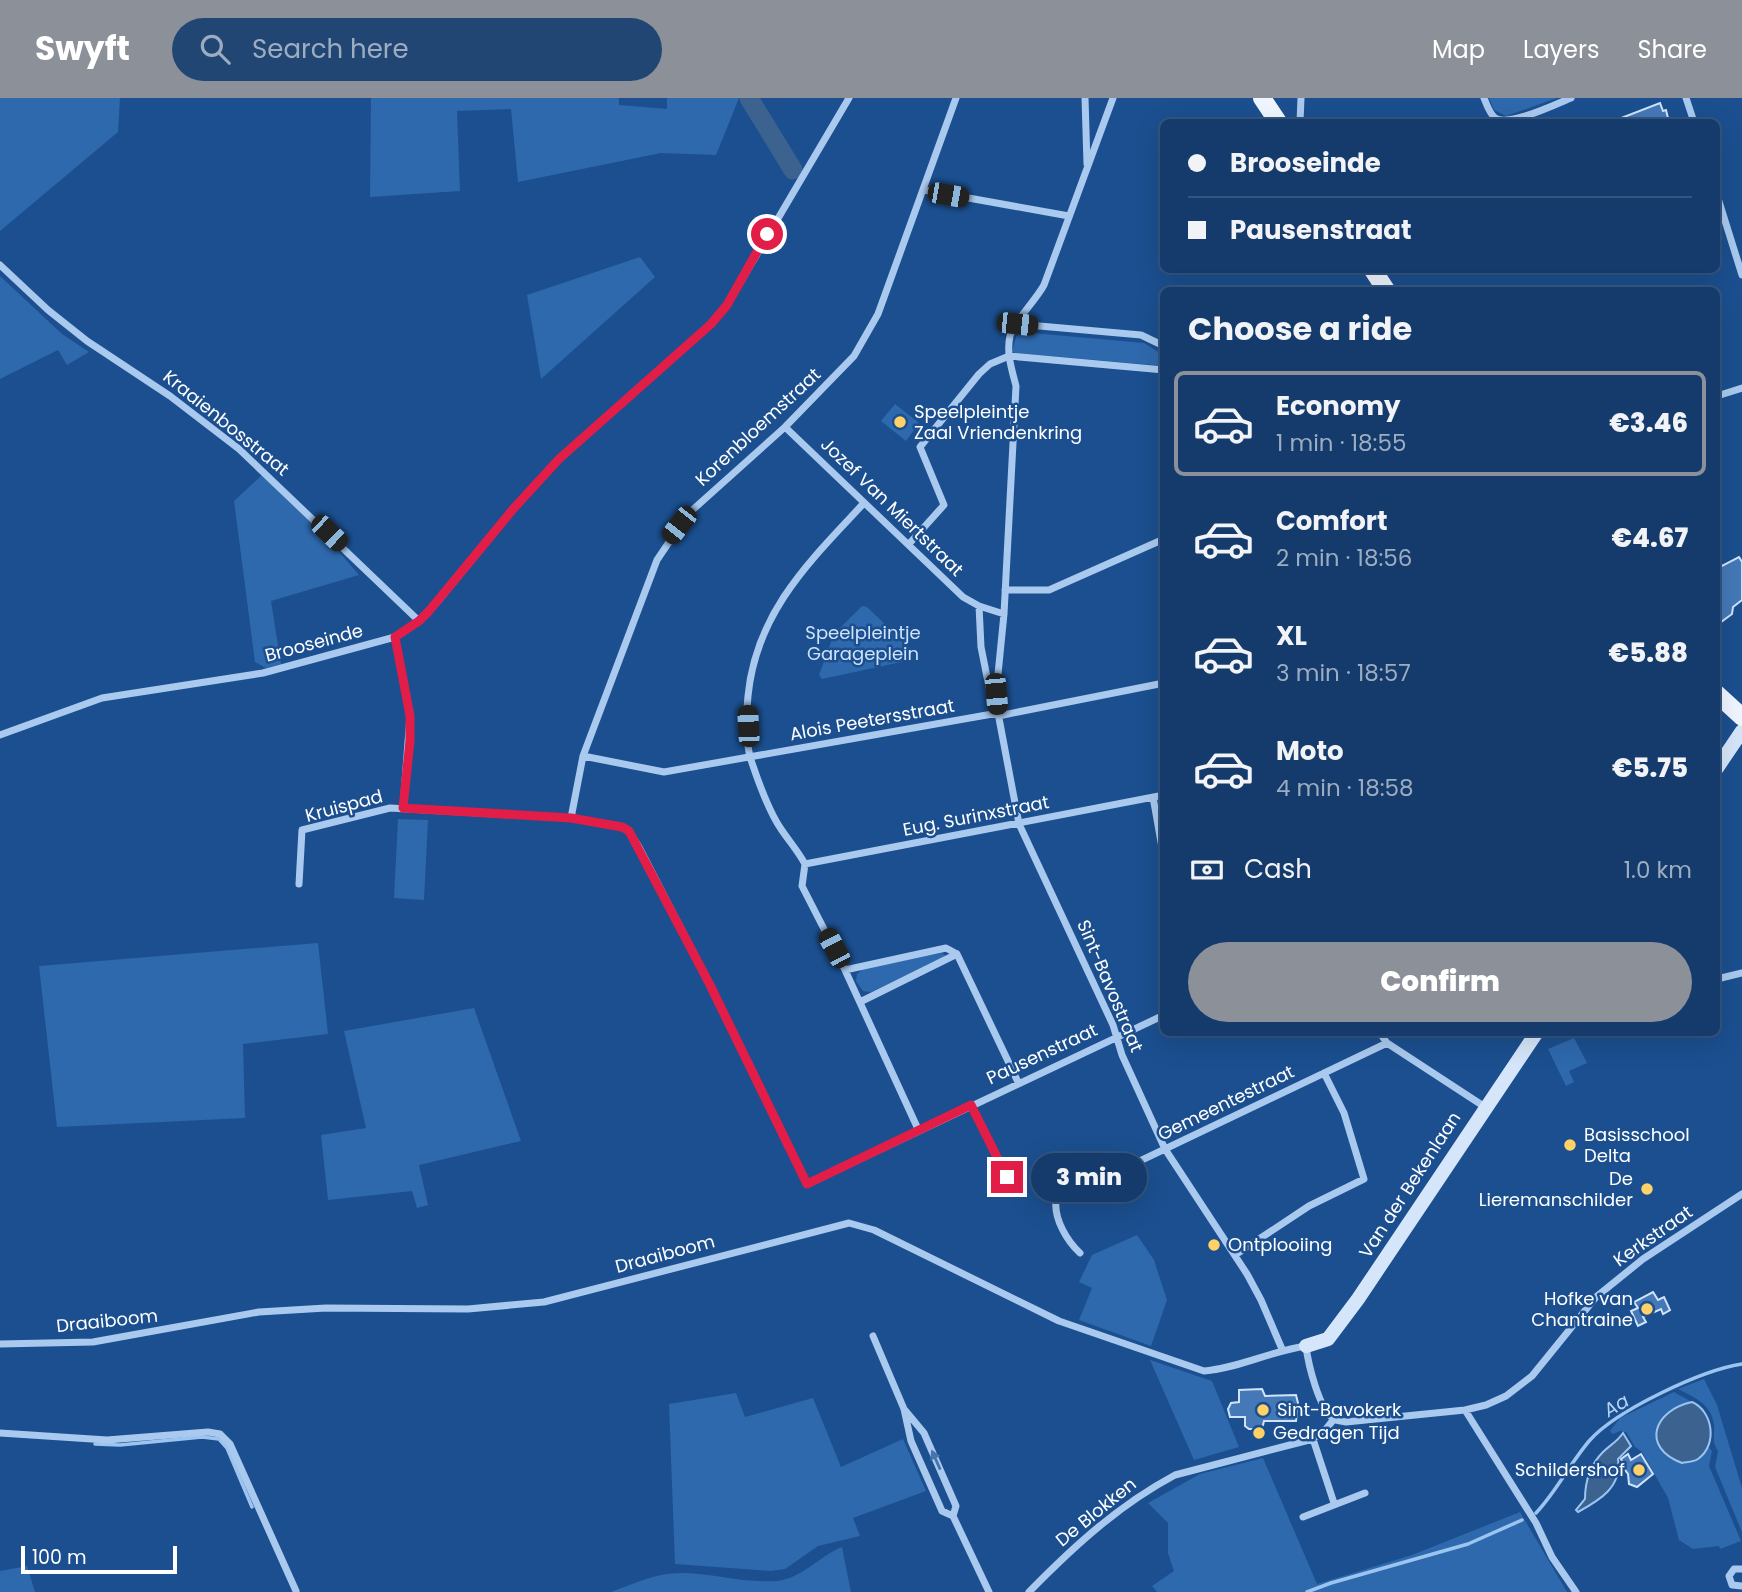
<!DOCTYPE html>
<html lang="en">
<head>
<meta charset="utf-8">
<style>
	:root { --surface:#143b6b; --page:#214673; --text:#f1f3f6; --muted:#9dadc1; --line:#33557e; --accent:#8c9099 }
	body { margin:0; font-family:Poppins,sans-serif; background:var(--page); color:var(--text); height:100vh; display:flex; flex-direction:column; font-size:26px; white-space:nowrap }
	* { box-sizing:border-box; margin:0 }
	p { font-size:23px; color:var(--muted) }
	.icon { flex:none; width:38px; height:38px; fill:none; stroke:currentColor; stroke-width:2; stroke-linecap:round; stroke-linejoin:round }
	.map { position:relative; flex:1; overflow:hidden }
	.details { position:absolute; left:1160px; top:189px; width:560px; height:749px; display:flex; flex-direction:column; background:var(--surface); border-radius:10px; box-shadow:0 7px 28px #0002,0 0 0 2px var(--line) }
	.details>* { flex:none }
	.guide { position:absolute; left:1160px; top:21px; width:560px; height:154px; border-radius:10px; box-shadow:0 7px 28px #0002,0 0 0 2px var(--line); display:grid; align-content:center; height:154px; padding:0 28px; background:var(--surface) }
	.scale { position:absolute; left:21px; bottom:18px; width:156px; box-sizing:border-box; padding-left:7px; border:4px solid #fff; border-top:0; font-size:19px; line-height:24px; white-space:nowrap; color:#fff; -webkit-text-stroke:5px #1b4f8f; paint-order:stroke }
	.end { position:absolute; width:32px; height:32px; margin:-16px; border:9px solid #e11d48; background:#fff; box-shadow:0 0 0 4px #fff }
	.from { border-radius:50% }
	.bubble { position:absolute; height:49px; border-radius:24px; background:var(--surface); box-shadow:0 7px 28px #0002,0 0 0 2px var(--line); font-size:23px; font-weight:800; line-height:49px; text-align:center }
	.car { position:absolute; width:21px; height:42px; margin:-21px -10px; border-radius:9px; box-shadow:0 0 5px 2px #0007; background:linear-gradient(#222 24%,#8ab4d8 0 40%,#222 0 76%,#8ab4d8 0 86%,#222 0) }
	.guide b { display:flex; align-items:center; gap:24px; height:66px; font-size:26px }
	.guide b+b { border-top:2px solid var(--line) }
	.guide i { width:18px; height:18px; background:var(--text) }
	ul { padding:0; list-style:none }
	li { display:flex; align-items:center; gap:21px; height:105px; margin:0 14px 10px; padding:0 14px; border:4px solid transparent; border-radius:10px }
	li div { flex:1 }
	li b { display:block; font-size:26px }
	li em { font-style:normal; font-weight:800 }
	li.current { border-color:var(--accent) }
	li>.icon { width:63px; height:63px; stroke-width:1.5 }
	h2 { padding:0 28px; font-size:32px; line-height:84px }
	.pay { display:flex; align-items:center; gap:18px; height:77px; padding:0 28px; font-size:26px }
	.pay p { margin-inline-start:auto }
	.button { display:flex; gap:14px; margin-top:auto; padding:14px 28px }
	.button a { flex:1; height:80px; border-radius:42px; background:var(--accent); color:#fff; font-size:28px; font-weight:800; line-height:80px; text-align:center }
	header { display:flex; align-items:center; gap:42px; box-sizing:border-box; height:98px; padding:0 35px; background:var(--accent); color:#fff }
	header strong { font-size:33px }
	nav { display:flex; gap:38px; margin-inline-start:auto; font-size:24px }
	.search { width:490px; height:63px; background:var(--page); display:flex; align-items:center; gap:18px; box-sizing:border-box; padding:0 24px; border-radius:38px; color:var(--muted); font-size:26px }
	.map>svg:first-child { display:block }
</style>
</head>
<body>
<header>
<strong>Swyft</strong>
<div class="search"><svg class="icon" aria-label="search" viewBox="0 0 24 24"><circle cx="10" cy="10" r="6"/><path d="M15 15l6 6"/></svg>Search here</div>
<nav><a>Map</a><a>Layers</a><a>Share</a></nav>
</header>
<div class="map">
<svg width="1742" height="1494" viewBox="0 0 1742 1494">
	<rect width="100%" height="100%" fill="#1b4f8f"/>
	<!-- green -->
	<path fill="#2e69ad" d="M0,0H120L118,34L0,133Z
		M371,0H619V7L667,11V0H739L716,57L661,55L518,84L511,11L457,13L460,93L370,99Z
		M1489,0H1557L1506,18L1494,12Z
		M640,159L655,179L541,281L527,197Z
		M0,178L62,236L89,254L67,267L58,252L0,281Z
		M1021,234L1144,245L1160,255L1164,268L1016,255L1012,254L1016,239Z
		M895,306L919,325L906,343L881,323Z
		M262,377L315,426L359,477L271,503L281,566L266,570L255,564L234,403Z
		M862,508L867,509L910,550L911,562L822,581L819,577L834,536Z
		M398,721L428,722L424,802L394,800Z
		M318,845L328,936L243,946L245,1020L57,1029L39,868Z
		M942,855L945,857L944,860L871,894L863,893L856,883L857,876L864,870Z
		M474,910L521,1043L419,1067L428,1107L417,1110L412,1093L328,1102L321,1037L366,1030L344,933Z
		M1574,940L1587,965L1569,973L1574,984L1566,988L1548,951Z
		M1137,1137L1154,1162L1167,1202L1151,1248L1079,1222L1092,1190L1079,1184L1092,1157Z
		M1150,1262L1212,1283L1239,1349L1194,1362Z
		M1704,1281L1717,1307L1742,1390V1434L1715,1369L1718,1353C1711,1343 1715,1337 1714,1326C1711,1306 1694,1299 1678,1291Z
		M1674,1294L1692,1304C1672,1309 1659,1318 1656,1340L1697,1362L1709,1349L1712,1353L1709,1368L1741,1443L1720,1451L1719,1448L1693,1451L1679,1442L1668,1400L1642,1354L1635,1349L1626,1334L1620,1333L1613,1336L1610,1333L1620,1320Z
		M736,1295L745,1319L813,1300L841,1369L903,1341L926,1393L853,1420L860,1438L818,1448L785,1471L771,1473L675,1466L669,1306Z
		M1263,1360L1317,1486L1412,1457L1520,1414L1567,1494H1157L1152,1488L1174,1473L1168,1455V1425L1148,1405L1200,1376Z
		M842,1449L851,1494H611C635,1485 658,1474 684,1475C714,1476 746,1485 776,1483C802,1481 819,1458 842,1449Z
		M27,1468L35,1494H0V1473Z"/>
	<!-- water -->
	<path fill="#3c6290" stroke="#9cc4f0" stroke-width="2" d="M1692,1304C1713,1313 1718,1347 1698,1361C1694,1364 1687,1364 1682,1365C1640,1349 1654,1312 1692,1304Z
		M1623,1335L1631,1348L1618,1361C1622,1389 1600,1402 1578,1414L1576,1412L1585,1401C1585,1384 1590,1367 1603,1354C1610,1347 1617,1344 1623,1335Z"/>
	<g fill="none" stroke-linecap="round" stroke-linejoin="round">
		<!-- stream -->
		<path stroke="#9cc4f0" stroke-width="3.5" d="M95,1346L120,1347L202,1339L219,1341L227,1350L252,1409
			M1536,1415C1557,1393 1570,1365 1590,1342C1617,1312 1702,1272 1742,1266
			M1307,1494L1331,1485L1468,1446L1522,1422"/>
		<!-- river -->
		<path stroke="#3c6290" stroke-width="19" d="M749,0L793,72"/>
	</g>
	<!-- building -->
	<path fill="#4478b7" stroke="#cfe3fa" stroke-width="2" d="M1660,5L1663,13L1666,12L1669,24H1611Z
		M1739,459L1742,464V502L1733,509L1732,516L1717,527V460L1722,468Z
		M1653,1194L1658,1202L1664,1199L1670,1212L1663,1216L1661,1211L1643,1219L1646,1224L1638,1228L1631,1213L1638,1210L1634,1204Z
		M1262,1291L1265,1298L1296,1297L1298,1305L1296,1323H1264L1262,1331H1249L1245,1328V1319H1230L1228,1311L1231,1305L1239,1304V1292Z
		M1628,1356L1631,1362L1641,1356L1653,1376L1637,1389L1629,1386L1628,1376L1622,1368L1624,1367L1621,1361Z"/>
	<g fill="none" stroke-linecap="round" stroke-linejoin="round">
		<!-- street -->
		<path stroke="#a9c9ee" stroke-width="7" d="M1085,0L1087,66
			M1113,0L1044,187C1036,202 1013,225 1010,238C1006,255 1012,272 1016,288L1004,516L996,596L998,615L1019,726L1113,927L1122,957L1165,1051L1247,1176L1261,1202L1282,1251
			M1484,0C1487,7 1489,15 1495,20C1509,29 1556,6 1571,0
			M1686,0L1694,24
			M1300,24L1301,0
			M924,92L1069,118
			M1717,97L1742,177
			M0,167L48,212L87,243L170,298L239,351L419,523
			M1017,226L1141,237L1164,248
			M1717,298L1742,290
			M785,329L963,499L979,508L1004,516
			M864,405C810,463 756,514 748,598C746,617 745,642 751,662C758,683 768,712 781,731C789,743 798,753 805,766L802,788L845,872L918,1031
			M909,446L944,407L920,349L979,276L990,266L1009,258L1164,272
			M1005,492H1049L1164,441
			M979,508L981,549L989,589
			M395,539L410,618L403,710
			M0,637L102,600L263,575L395,539L419,523L439,502L514,410L559,361L711,226L727,207L849,0
			M583,658L664,674L998,615L1003,617L1164,585
			M1153,699L1164,761
			M571,720L583,658L657,462L688,416L785,329L854,258L878,216L956,0
			M805,766L1164,697
			M299,786L302,732L390,710L571,720L622,729L629,733L639,749L709,885L807,1086L1164,917
			M845,872L946,850L957,856L1018,984
			M1717,881L1742,875
			M860,904L957,856
			M1379,934L1387,945L1485,1009
			M971,1007L1007,1079L1006,1091
			M1080,1155C1067,1143 1054,1121 1056,1103L1387,945
			M1235,1157L1309,1108L1364,1081L1344,1015L1324,975
			M873,1238L904,1311L911,1343L942,1413L953,1418
			M0,1246L93,1244L259,1214L326,1210L468,1211L544,1204L849,1125L874,1132L1059,1223L1204,1273C1239,1270 1271,1253 1306,1248C1308,1265 1319,1313 1335,1322C1338,1323 1342,1323 1346,1324L1465,1312L1486,1307L1506,1298L1532,1278L1596,1199L1643,1161L1742,1096
			M904,1311L924,1335L956,1408L953,1418L989,1494
			M1465,1312L1536,1425L1552,1459L1576,1494
			M0,1335L107,1342L208,1334L220,1336L230,1346L296,1493
			M1313,1341L1334,1405
			M1303,1419L1365,1395
			M1742,1471H1734L1729,1478L1732,1487L1742,1488
			M1029,1494C1074,1448 1119,1407 1175,1377L1313,1341L1326,1331L1334,1321"/>
		<!-- secondary -->
		<path stroke="#d6e6fa" stroke-width="14" d="M1717,670L1742,633
			M1306,1248L1328,1241L1358,1201L1537,934"/>
		<!-- primary -->
		<path stroke="#f0f6ff" stroke-width="18" d="M1262,0L1278,24
			M1373,172L1386,192
			M1717,596L1742,619"/>
	</g>
	<!-- one-way arrows -->
	<defs><path id="oneway-solid" d="M-6-.8H1V-3.2L6.5 0L1 3.2V.8H-6Z" transform="scale(1.75)"/></defs>
	<use fill="#4674ac" href="#oneway-solid" transform="translate(936 1362) rotate(-114)"/>
	<g fill="none" stroke-linecap="round" stroke-linejoin="round">
		<!-- route -->
		<path stroke="#e11d48" stroke-width="9" d="M767,136L727,207L711,226L559,361L514,410L429,513L419,523L395,539L410,618V643L403,710L571,720L622,729L629,733L709,885L807,1086L971,1007L1007,1079"/>
	</g>
	<!-- markers -->
	<g fill="#ffd166" stroke="#1b4f8f" stroke-width="2.5">
		<circle cx="900" cy="324" r="7"/>
		<circle cx="1570" cy="1047" r="7"/>
		<circle cx="1647" cy="1091" r="7"/>
		<circle cx="1214" cy="1147" r="7"/>
		<circle cx="1647" cy="1211" r="7"/>
		<circle cx="1263" cy="1312" r="7"/>
		<circle cx="1259" cy="1335" r="7"/>
		<circle cx="1639" cy="1372" r="7"/>
	</g>
	<g text-anchor="middle" stroke-width="5" stroke-linejoin="round" paint-order="stroke">
		<!-- poi labels -->
		<g font-size="18" fill="#fff" stroke="#1b4f8f" text-anchor="start">
			<text x="914" y="320">Speelpleintje<tspan x="914" dy="21">Zaal Vriendenkring</tspan></text>
			<text x="1584" y="1043">Basisschool<tspan x="1584" dy="21">Delta</tspan></text>
			<text x="1633" y="1087" text-anchor="end">De<tspan x="1633" dy="21">Lieremanschilder</tspan></text>
			<text x="1228" y="1153">Ontplooiing</text>
			<text x="1633" y="1207" text-anchor="end">Hofke van<tspan x="1633" dy="21">Chantraine</tspan></text>
			<text x="1277" y="1318">Sint-Bavokerk</text>
			<text x="1273" y="1341">Gedragen Tijd</text>
			<text x="1625" y="1378" text-anchor="end">Schildershof</text>
		</g>
		<!-- street labels -->
		<g font-size="18" fill="#fff" stroke="#1b4f8f">
			<text transform="translate(226 325) rotate(39)" y="6">Kraaienbosstraat</text>
			<text transform="translate(758 329) rotate(-43)" y="6">Korenbloemstraat</text>
			<text transform="translate(892 409) rotate(44)" y="6">Jozef Van Miertstraat</text>
			<text transform="translate(314 545) rotate(-15)" y="6">Brooseinde</text>
			<text transform="translate(872 622) rotate(-10)" y="6">Alois Peetersstraat</text>
			<text transform="translate(344 708) rotate(-15)" y="6">Kruispad</text>
			<text transform="translate(976 718) rotate(-11)" y="6">Eug. Surinxstraat</text>
			<text transform="translate(1110 888) rotate(67)" y="6">Sint-Bavostraat</text>
			<text transform="translate(1042 956) rotate(-25)" y="6">Pausenstraat</text>
			<text transform="translate(1226 1005) rotate(-26)" y="6">Gemeentestraat</text>
			<text transform="translate(1410 1087) rotate(-57)" y="6">Van der Bekenlaan</text>
			<text transform="translate(1653 1138) rotate(-35)" y="6">Kerkstraat</text>
			<text transform="translate(665 1156) rotate(-15)" y="6">Draaiboom</text>
			<text transform="translate(107 1223) rotate(-6)" y="6">Draaiboom</text>
			<text transform="translate(1096 1414) rotate(-39)" y="6">De Blokken</text>
		</g>
		<!-- park labels -->
		<g font-size="18" fill="#cfe3fa" stroke="#1b4f8f">
			<text x="863" y="541">Speelpleintje<tspan x="863" dy="21">Garageplein</tspan></text>
		</g>
		<!-- water labels -->
		<g font-size="19" font-style="italic" fill="#b5d3f5" stroke="#1b4f8f">
			<text transform="translate(1616 1307) rotate(-31)" y="7">Aa</text>
		</g>
	</g>
</svg>
<div class="scale">100 m</div>
<i class="end from" style="left:767px;top:136px"></i>
<i class="end" style="left:1007px;top:1079px"></i>
<div class="bubble" style="left:1031px;top:1055px;width:116px">3 min</div>
<i class="car" style="left:948px;top:97px;rotate:100deg"></i>
<i class="car" style="left:1017px;top:226px;rotate:96deg"></i>
<i class="car" style="left:679px;top:427px;rotate:218deg"></i>
<i class="car" style="left:329px;top:435px;rotate:134deg"></i>
<i class="car" style="left:996px;top:596px;rotate:175deg"></i>
<i class="car" style="left:748px;top:628px;rotate:357deg"></i>
<i class="car" style="left:834px;top:850px;rotate:332deg"></i>
<div class="guide">
<b><i class="from"></i>Brooseinde</b>
<b><i></i>Pausenstraat</b>
</div>
<section class="details">
<h2>Choose a ride</h2>
<ul>
<li class="current"><svg class="icon" aria-label="car" viewBox="0 0 24 24"><path d="M5 17H2v-5l4-1 3-4h7l3 4 3 1v5h-3M9 17h6M6 11h13"/><circle cx="7" cy="17" r="2"/><circle cx="17" cy="17" r="2"/></svg><div><b>Economy</b><p>1 min · 18:55</p></div><em>€3.46</em></li>
<li><svg class="icon" aria-label="car" viewBox="0 0 24 24"><path d="M5 17H2v-5l4-1 3-4h7l3 4 3 1v5h-3M9 17h6M6 11h13"/><circle cx="7" cy="17" r="2"/><circle cx="17" cy="17" r="2"/></svg><div><b>Comfort</b><p>2 min · 18:56</p></div><em>€4.67</em></li>
<li><svg class="icon" aria-label="car" viewBox="0 0 24 24"><path d="M5 17H2v-5l4-1 3-4h7l3 4 3 1v5h-3M9 17h6M6 11h13"/><circle cx="7" cy="17" r="2"/><circle cx="17" cy="17" r="2"/></svg><div><b>XL</b><p>3 min · 18:57</p></div><em>€5.88</em></li>
<li><svg class="icon" aria-label="car" viewBox="0 0 24 24"><path d="M5 17H2v-5l4-1 3-4h7l3 4 3 1v5h-3M9 17h6M6 11h13"/><circle cx="7" cy="17" r="2"/><circle cx="17" cy="17" r="2"/></svg><div><b>Moto</b><p>4 min · 18:58</p></div><em>€5.75</em></li>
</ul>
<div class="pay"><svg class="icon" aria-label="cash" viewBox="0 0 24 24"><path d="M3 7h18v10H3z"/><circle cx="12" cy="12" r="2"/></svg>Cash<p>1.0 km</p></div>
<div class="button"><a>Confirm</a></div>
</section>
</div>
</body>
</html>
